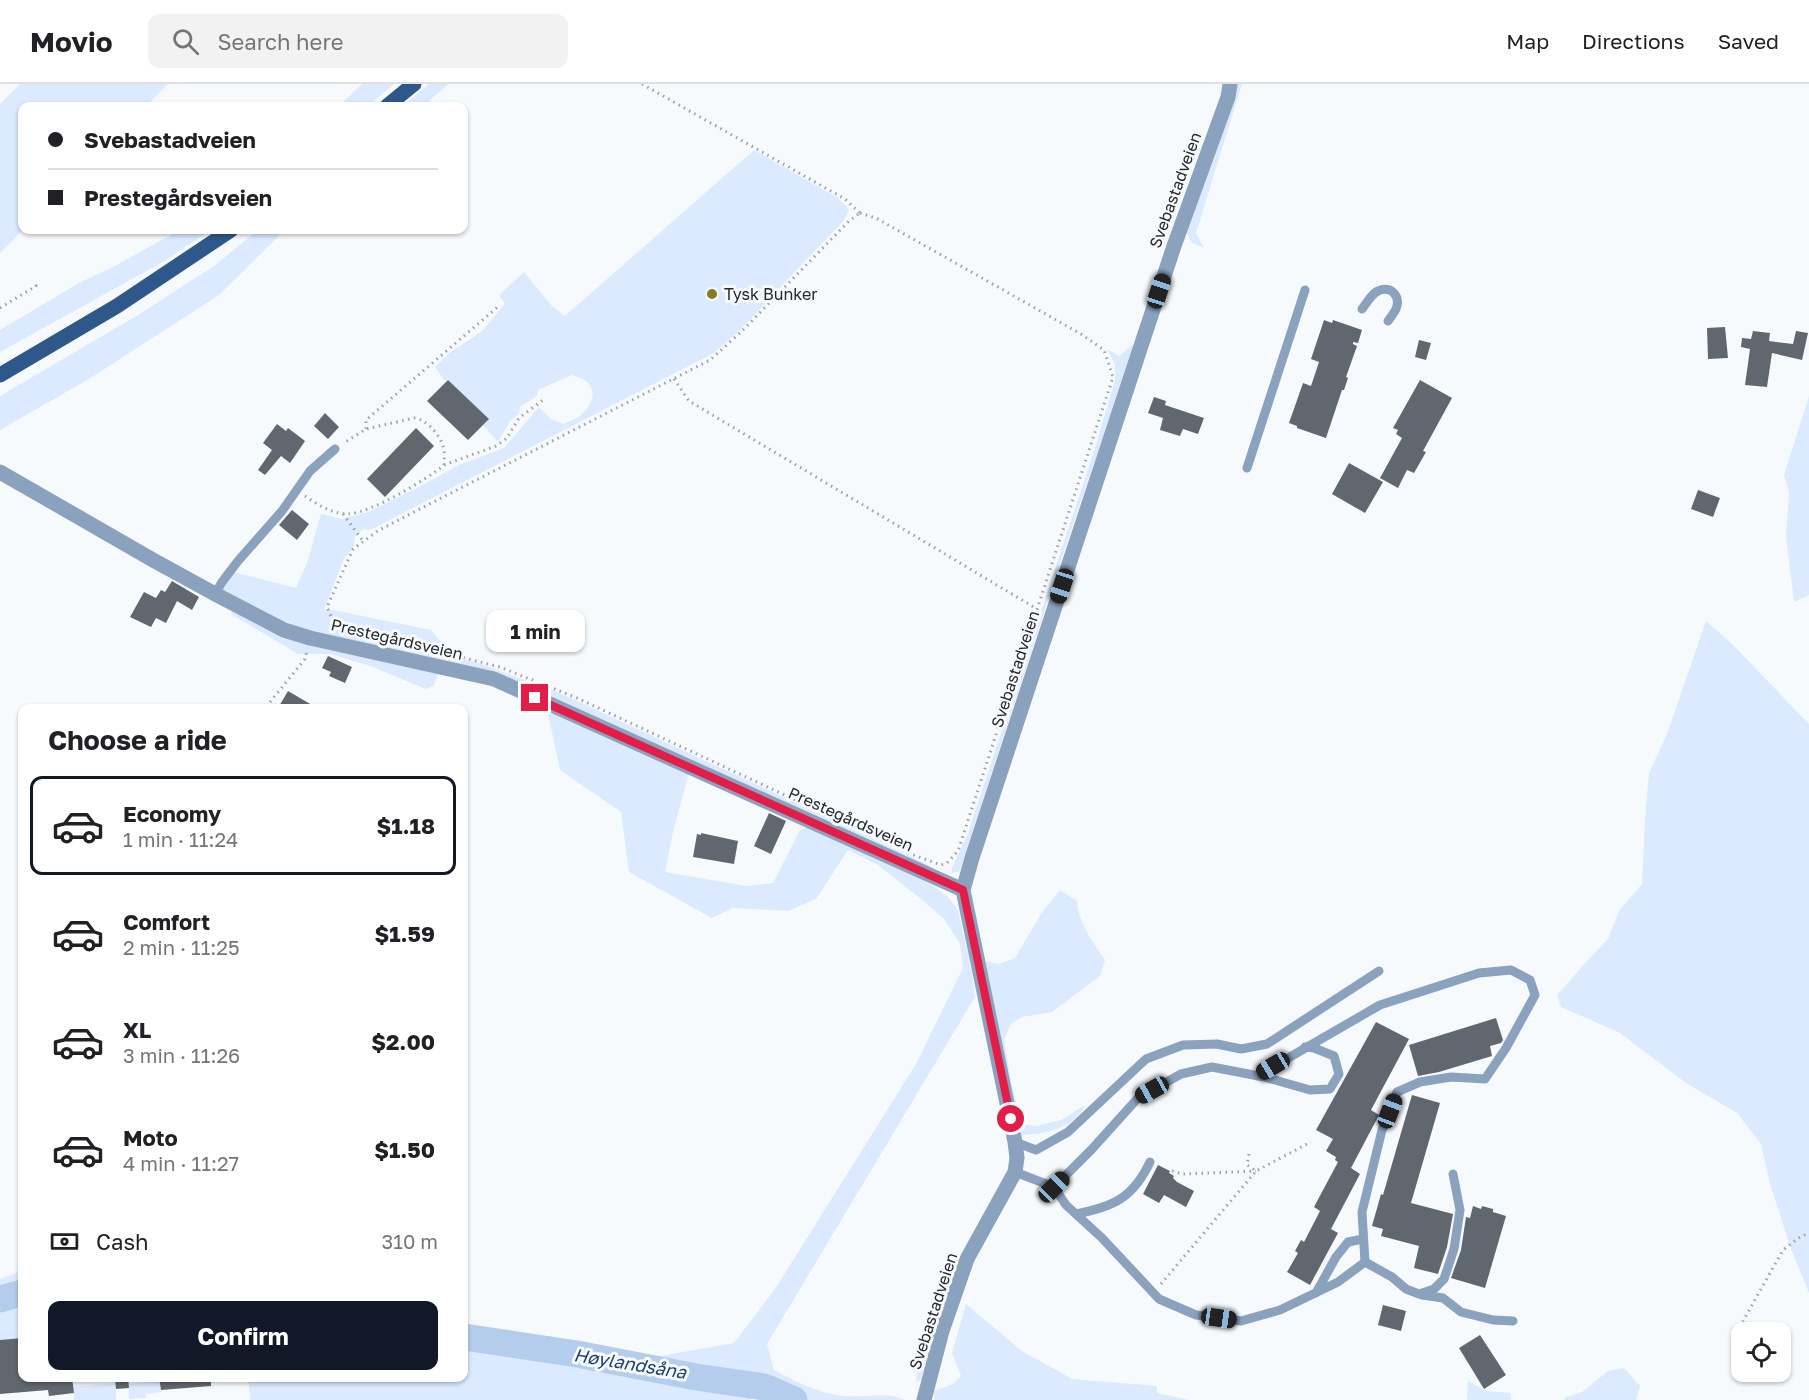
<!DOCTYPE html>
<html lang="en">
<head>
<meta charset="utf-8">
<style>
	:root { --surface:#fff; --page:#f2f2f2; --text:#202124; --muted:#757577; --line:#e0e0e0; --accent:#111827 }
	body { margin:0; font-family:"Golos Text",sans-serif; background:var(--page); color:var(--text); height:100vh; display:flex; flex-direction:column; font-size:22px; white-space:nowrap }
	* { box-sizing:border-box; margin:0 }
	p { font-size:20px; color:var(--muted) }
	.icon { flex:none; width:33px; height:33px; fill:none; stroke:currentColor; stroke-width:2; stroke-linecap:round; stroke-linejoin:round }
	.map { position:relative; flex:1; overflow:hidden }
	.details { position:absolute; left:18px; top:620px; width:450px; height:678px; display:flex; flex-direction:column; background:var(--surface); border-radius:12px; box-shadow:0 2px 4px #0004 }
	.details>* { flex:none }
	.top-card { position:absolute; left:18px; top:18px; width:450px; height:132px; border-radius:12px; box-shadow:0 2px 4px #0004; display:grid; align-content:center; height:132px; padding:0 30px; background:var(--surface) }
	.buttons { position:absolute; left:1731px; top:1238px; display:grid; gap:12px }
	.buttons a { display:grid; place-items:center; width:60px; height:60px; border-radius:12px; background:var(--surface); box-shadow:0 2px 4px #0004; font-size:30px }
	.end { position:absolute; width:27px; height:27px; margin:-14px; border:8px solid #e11d48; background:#fff; box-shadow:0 0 0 3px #fff }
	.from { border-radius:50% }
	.bubble { position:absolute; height:42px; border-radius:12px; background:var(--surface); box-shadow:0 2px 4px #0004; font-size:20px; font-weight:700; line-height:42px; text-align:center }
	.car { position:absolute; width:18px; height:36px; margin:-18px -9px; border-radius:8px; box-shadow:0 0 4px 2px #0007; background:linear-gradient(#222 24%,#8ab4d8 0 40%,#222 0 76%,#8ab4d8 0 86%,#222 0) }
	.top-card b { display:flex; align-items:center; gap:21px; height:57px; font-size:22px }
	.top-card b+b { border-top:2px solid var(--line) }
	.top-card i { width:15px; height:15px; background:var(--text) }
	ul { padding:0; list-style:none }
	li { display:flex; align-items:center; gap:18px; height:99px; margin:0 12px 9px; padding:0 18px; border:3px solid transparent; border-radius:12px }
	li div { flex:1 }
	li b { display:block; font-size:22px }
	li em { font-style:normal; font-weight:700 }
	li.selected { border-color:var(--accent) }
	li>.icon { width:54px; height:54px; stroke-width:1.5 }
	h2 { padding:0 30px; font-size:27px; line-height:72px }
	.pay { display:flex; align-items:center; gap:15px; height:66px; padding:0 30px; font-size:22px }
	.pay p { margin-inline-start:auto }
	.button { display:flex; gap:12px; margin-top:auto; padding:12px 30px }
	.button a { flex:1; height:69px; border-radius:12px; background:var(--accent); color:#fff; font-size:24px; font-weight:700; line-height:69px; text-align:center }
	header { display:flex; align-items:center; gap:36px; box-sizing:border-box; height:84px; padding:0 30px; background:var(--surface); border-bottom:2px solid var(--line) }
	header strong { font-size:28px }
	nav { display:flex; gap:33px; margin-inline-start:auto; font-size:21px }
	.search { width:420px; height:54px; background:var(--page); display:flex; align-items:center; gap:15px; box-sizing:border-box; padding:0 21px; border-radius:12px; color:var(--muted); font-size:22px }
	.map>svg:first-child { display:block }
</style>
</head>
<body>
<header>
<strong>Movio</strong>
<div class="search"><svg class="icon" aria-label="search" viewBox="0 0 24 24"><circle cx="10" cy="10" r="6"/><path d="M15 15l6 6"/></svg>Search here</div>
<nav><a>Map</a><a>Directions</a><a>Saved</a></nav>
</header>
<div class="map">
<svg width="1809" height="1316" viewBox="0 0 1809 1316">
	<rect width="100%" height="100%" fill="#f7fafd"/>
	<!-- green -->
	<path fill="#dbeafe" d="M20,0H168L146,22H22L23,146L0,169V20Z
		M362,0H394L368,22H339Z
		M429,0H449L423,22H403Z
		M1235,0H1242L1196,149L1204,164L1192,159L1185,146Z
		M754,66L838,114L849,125L845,135L741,245L714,269L370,446L363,445L355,453L354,462L344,475L324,526H333L431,546L448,566L447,571L479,579L560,609L927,780L940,789L444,578L433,602L426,605L370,582L330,570H298L231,530L235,514L221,506L233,488L296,504L307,479L321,430L342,435L368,428L417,404L459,381L504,364L539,323L551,335L563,340C568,338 573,336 577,334C589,326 600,308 586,297C582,294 576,293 572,291L538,306L537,312L520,323L519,330L510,337L498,358L483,341L488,334L448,296H444L435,283L448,270L482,247L505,220L499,211L524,188L552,222L565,232Z
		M180,146H211L163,178L0,268V246L79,199L115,182Z
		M258,146H285L219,211L89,295L0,346V312L138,231L214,182Z
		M1135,259L1110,337L1094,379L1066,461L964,774L959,788L951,789C955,775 962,763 968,749L1094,367L1115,296V281L1107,265L1119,272Z
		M1809,312V511L1794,518L1786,452L1789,409L1784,391Z
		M1706,537L1733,561L1809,640V1209L1791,1165L1770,1100L1761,1060L1737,1029L1686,999L1620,949L1561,923L1557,911L1588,876L1608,855L1619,827L1642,800L1645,735L1649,689L1667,650Z
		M547,625L689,689L673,748L665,788L747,802L773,799L800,746L809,743L916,791L947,812L958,826L972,890L975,913L767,1260L774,1286C797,1298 819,1310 845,1312C867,1314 884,1307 905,1316H782L760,1307L750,1316H250L248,1293H464V1248L655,1273L734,1259L775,1205L916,980L963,884L960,860L944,835L921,815L878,781L848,766L816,815L788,827L733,824L712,834L629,788L621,728L560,686Z
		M1060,806L1077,817C1079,841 1092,856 1105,876L1100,892L1052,928L1022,933L1011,940L1004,955L1011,998L1022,1040L1037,1042L1061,1036L1085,1021C1077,1043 1042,1051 1022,1051L1017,1041L985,877L999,880L1015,874L1041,830Z
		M958,1170L960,1175L938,1232L921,1295L916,1299L919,1270L940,1203Z
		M19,1188L22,1189V1254L0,1256V1195Z
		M966,1220L1022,1267L1072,1295L1157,1302V1309L1189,1316H934V1307L953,1300L961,1292L952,1269Z
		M1624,1284L1640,1302L1636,1316H1565L1564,1314L1582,1308L1608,1287Z
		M160,1297L161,1308L145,1310L147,1314L129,1315V1300Z
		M1468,1297L1486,1307L1511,1309V1316H1467Z
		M116,1299V1316H74L73,1303Z"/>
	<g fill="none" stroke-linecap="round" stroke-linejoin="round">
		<!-- river -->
		<path stroke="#b4cdec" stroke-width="27" d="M0,1215L22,1209
			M464,1253L577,1270L696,1293L764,1303L794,1316"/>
	</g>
	<!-- building -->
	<path fill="#61676e" d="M1324,236L1332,239L1333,236L1362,246L1358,259L1353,258V260L1357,262L1346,293L1348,294L1344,306H1342L1326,354L1297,344V342L1289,339L1303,299L1311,302L1319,278L1311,275Z
		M1725,243L1728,274L1708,275L1707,244Z
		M1753,247L1770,249L1769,257L1793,260L1796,247L1808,249L1802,276L1772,269L1767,303L1745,301L1750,265L1741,263L1742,254L1751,255Z
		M1419,256L1431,259L1426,276L1415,273Z
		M448,296L489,335L468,356L427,317Z
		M1420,296L1452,314L1423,367L1426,368L1414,389L1407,386L1398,404L1380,394L1402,354L1396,350L1398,346L1393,344Z
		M1154,313L1166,317L1165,321L1204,334L1198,350L1183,345L1180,352L1160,346L1163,334L1148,329Z
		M325,329L339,343L328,355L314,342Z
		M277,340L286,347L288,344L305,357L290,379L281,372L265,391L258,386L272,366L263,359Z
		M416,344L434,362L385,413L367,395Z
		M1349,379L1383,398L1365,429L1332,410Z
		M1698,406L1720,414L1713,433L1691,425Z
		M292,426L309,440L297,456L279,441Z
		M172,497L199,513L192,526L177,517L166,539L156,534L151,543L130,533L144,508L156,514L161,506L165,508Z
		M328,572L352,583L345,599L329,592L331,588L322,584Z
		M288,607L317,624H278Z
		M769,729L786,737L771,770L754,762Z
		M701,749L738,757L734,780L693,773L697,750L701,751Z
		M1496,934L1503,956L1501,959L1490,962L1492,972L1439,988L1418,992L1409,961Z
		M1376,938L1409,955L1371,1026L1379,1031L1351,1084L1360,1090L1331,1145L1338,1149L1310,1201L1287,1188L1298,1169L1295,1167L1301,1156L1304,1158L1320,1127L1314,1123L1338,1078L1335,1076L1336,1073L1326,1067L1333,1055L1316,1046Z
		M1412,1011L1440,1019L1411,1119L1453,1130L1447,1163L1438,1190L1414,1184L1419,1162L1381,1152L1383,1145L1372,1142L1381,1110L1383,1111Z
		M1158,1081L1170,1087L1169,1089L1174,1092L1173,1094L1177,1098L1194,1107L1186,1123L1164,1111L1159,1119L1143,1110Z
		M1473,1122L1481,1125L1482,1122L1493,1125V1128L1506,1132L1485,1204L1451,1194L1461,1166L1466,1133L1470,1134Z
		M1383,1221L1406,1227L1401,1247L1378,1241Z
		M1480,1251L1506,1291L1484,1305L1459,1264Z
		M22,1254V1293H72L74,1309L49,1312L48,1306L0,1310V1256Z
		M115,1293H128L129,1304L116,1305Z
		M159,1293H211V1302L161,1306Z"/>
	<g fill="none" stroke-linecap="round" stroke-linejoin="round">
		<!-- path -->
		<path stroke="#9ea0a3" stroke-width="3" stroke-dasharray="1.5 4.5" stroke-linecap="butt" d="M642,0L845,115L860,129
			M860,129L876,134L1081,250L1104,266L1113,293L958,767L947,779L941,781L911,770L577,614L500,583L335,541L327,523L353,465L379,446L710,276L741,248L849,137Z
			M0,224L36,202L35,198
			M674,295L689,317L1037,525
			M366,345V336L500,221
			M444,381L496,362L507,354L519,334L543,316
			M305,412C318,421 332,430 348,430C371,429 426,396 444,381C444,376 445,371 444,366C442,353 427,335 414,334L366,345L344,359
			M343,430L363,457
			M270,624V618L305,575L307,567
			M1249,1070L1247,1081L1256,1087L1311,1058
			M1172,1087L1182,1090L1256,1087
			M1161,1200L1256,1087
			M1733,1245L1743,1237L1783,1166L1800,1153L1809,1149"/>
		<!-- lane -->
		<path stroke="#8ba2bf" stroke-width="9" d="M1362,225C1367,219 1371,210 1378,207C1391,201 1401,212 1396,225C1394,229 1391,233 1388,237
			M1247,384L1305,206
			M215,510L222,498L238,477L282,427L310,387L335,365
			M1257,992L1380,921L1479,889L1511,886L1530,896L1535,911L1506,964L1485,995L1451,993L1420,998L1397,1008L1382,1046L1362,1128L1365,1178L1392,1193L1406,1205L1419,1210L1434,1205L1444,1195L1454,1165L1460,1126L1453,1090
			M1015,1058L1036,1066L1068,1048L1146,975L1183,961L1217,960L1241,965L1267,960L1379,887
			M1015,1088L1054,1103L1092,1065L1138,1014L1181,990L1212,983L1264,993L1310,1006L1330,1005L1339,990L1334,972L1314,964L1305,963
			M1054,1103L1066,1121L1102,1154L1159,1215L1196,1231L1241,1237L1280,1226L1338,1198L1365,1178
			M1076,1130C1113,1123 1133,1114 1150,1078
			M1316,1209L1336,1173L1348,1158L1363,1155
			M1422,1211L1443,1214L1461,1228L1493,1236L1513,1237"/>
		<!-- street -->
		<path stroke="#8ba2bf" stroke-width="15" d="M0,388L153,476L215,510L284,546L310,554L494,595L963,806
			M924,1316L942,1247L967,1175L1015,1088L1017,1074L1015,1058L963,806L972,774L1174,162L1228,13L1230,0"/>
		<!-- primary -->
		<path stroke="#2e588a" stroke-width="15" d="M387,22L414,0
			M0,291L117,222L231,146"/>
	</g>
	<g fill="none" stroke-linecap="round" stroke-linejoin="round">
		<!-- route -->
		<path stroke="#e11d48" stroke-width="8" d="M535,614L963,806L1011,1035"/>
	</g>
	<!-- markers -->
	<circle fill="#857d24" stroke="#f7fafd" stroke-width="2" cx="712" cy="210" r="6"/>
	<g text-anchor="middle" stroke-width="6" stroke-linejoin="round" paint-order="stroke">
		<!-- street labels -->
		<g font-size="16" fill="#25272a" stroke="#f7fafd">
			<text transform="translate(1175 106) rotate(-70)" y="6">Svebastadveien</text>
			<text transform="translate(397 555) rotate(13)" y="6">Prestegårdsveien</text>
			<text transform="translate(1015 585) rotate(-72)" y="6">Svebastadveien</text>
			<text transform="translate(851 735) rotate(24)" y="6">Prestegårdsveien</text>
			<text transform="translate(933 1227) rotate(-72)" y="6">Svebastadveien</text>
		</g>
		<!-- poi labels -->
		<g font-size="16" fill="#25272a" stroke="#f7fafd" text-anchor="start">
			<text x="724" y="216">Tysk Bunker</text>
		</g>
		<!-- water labels -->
		<g font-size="18" font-style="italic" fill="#1e4069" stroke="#f7fafd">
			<text transform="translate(630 1280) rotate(9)" y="6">Høylandsåna</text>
		</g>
	</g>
</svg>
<div class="buttons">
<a><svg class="icon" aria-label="locate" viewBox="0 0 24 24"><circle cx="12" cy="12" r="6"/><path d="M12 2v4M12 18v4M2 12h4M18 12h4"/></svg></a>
</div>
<i class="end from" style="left:1011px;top:1035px"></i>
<i class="end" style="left:535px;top:614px"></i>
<div class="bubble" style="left:486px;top:526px;width:99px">1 min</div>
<i class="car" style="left:1159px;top:207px;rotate:18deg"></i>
<i class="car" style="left:1062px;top:502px;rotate:198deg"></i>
<i class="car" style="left:1273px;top:982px;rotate:239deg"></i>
<i class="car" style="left:1152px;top:1006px;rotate:241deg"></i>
<i class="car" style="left:1390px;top:1027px;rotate:21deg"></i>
<i class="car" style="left:1054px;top:1103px;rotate:45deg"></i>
<i class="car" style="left:1219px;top:1234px;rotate:98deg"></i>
<div class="top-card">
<b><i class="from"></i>Svebastadveien</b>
<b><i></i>Prestegårdsveien</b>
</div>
<section class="details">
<h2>Choose a ride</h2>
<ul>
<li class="selected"><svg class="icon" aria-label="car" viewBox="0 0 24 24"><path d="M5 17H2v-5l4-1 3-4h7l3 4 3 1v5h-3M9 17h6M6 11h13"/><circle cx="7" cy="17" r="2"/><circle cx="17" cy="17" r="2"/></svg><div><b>Economy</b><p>1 min · 11:24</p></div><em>$1.18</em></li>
<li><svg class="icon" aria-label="car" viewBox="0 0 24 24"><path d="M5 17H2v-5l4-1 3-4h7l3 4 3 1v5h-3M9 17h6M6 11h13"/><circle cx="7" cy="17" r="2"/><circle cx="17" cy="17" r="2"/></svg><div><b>Comfort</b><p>2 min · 11:25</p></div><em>$1.59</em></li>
<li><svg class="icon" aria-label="car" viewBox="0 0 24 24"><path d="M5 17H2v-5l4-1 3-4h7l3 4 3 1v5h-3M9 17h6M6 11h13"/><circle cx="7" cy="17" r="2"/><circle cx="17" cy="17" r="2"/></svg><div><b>XL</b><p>3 min · 11:26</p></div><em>$2.00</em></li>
<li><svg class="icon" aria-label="car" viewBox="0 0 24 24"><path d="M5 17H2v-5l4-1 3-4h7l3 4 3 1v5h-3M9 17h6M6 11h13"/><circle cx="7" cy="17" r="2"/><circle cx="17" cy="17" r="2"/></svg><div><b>Moto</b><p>4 min · 11:27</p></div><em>$1.50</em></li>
</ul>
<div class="pay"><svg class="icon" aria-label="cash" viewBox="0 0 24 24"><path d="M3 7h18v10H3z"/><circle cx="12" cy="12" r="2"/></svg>Cash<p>310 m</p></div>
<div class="button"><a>Confirm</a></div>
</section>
</div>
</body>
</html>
